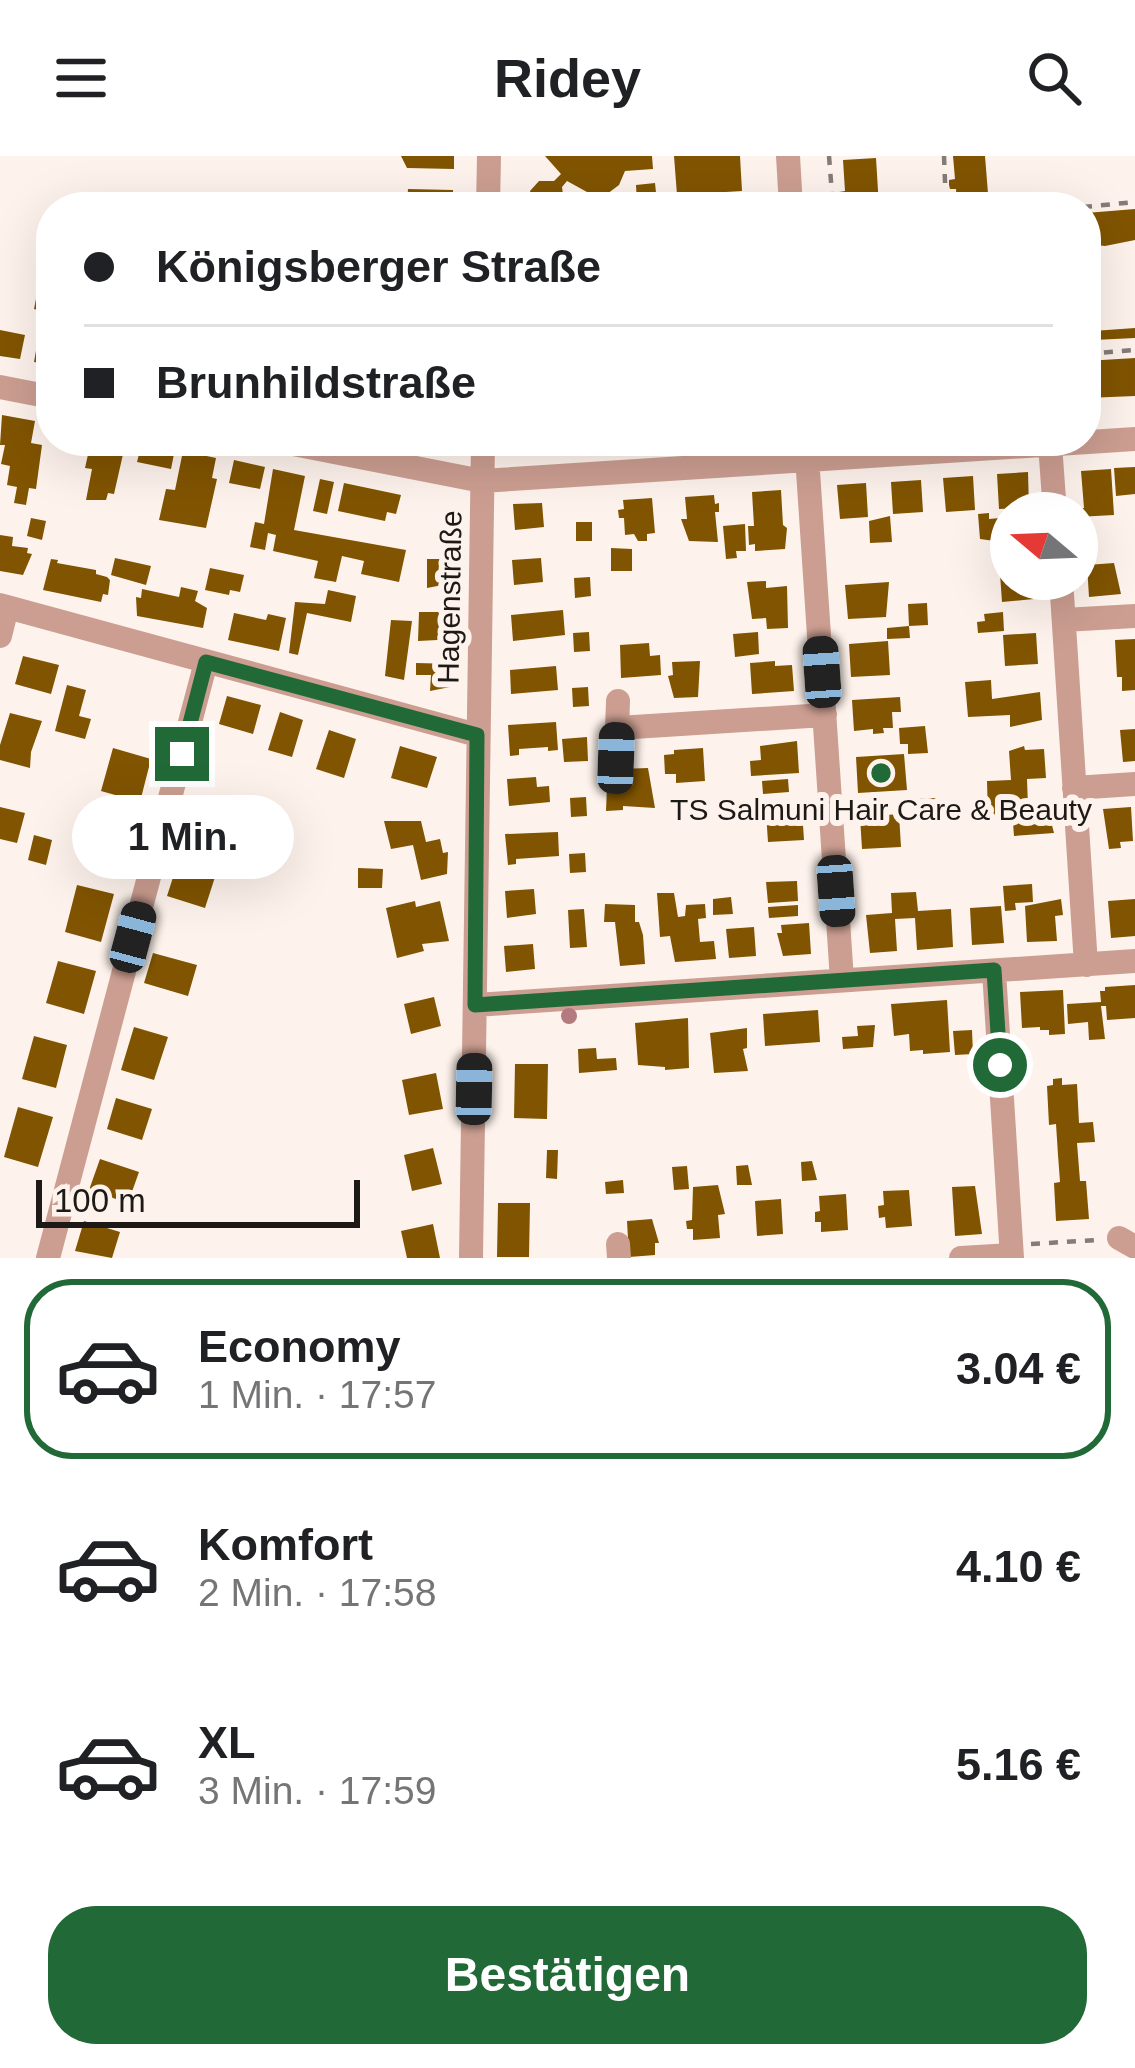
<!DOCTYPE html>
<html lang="de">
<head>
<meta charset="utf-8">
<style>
	:root { --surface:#fff; --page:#f2f2f2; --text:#202124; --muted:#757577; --line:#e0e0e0; --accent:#216a37 }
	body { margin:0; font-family:Helvetica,sans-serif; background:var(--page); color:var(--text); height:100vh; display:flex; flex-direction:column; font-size:45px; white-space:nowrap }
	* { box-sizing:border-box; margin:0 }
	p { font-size:39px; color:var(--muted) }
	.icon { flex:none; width:66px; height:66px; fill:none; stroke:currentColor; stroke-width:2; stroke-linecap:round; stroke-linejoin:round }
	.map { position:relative; height:1102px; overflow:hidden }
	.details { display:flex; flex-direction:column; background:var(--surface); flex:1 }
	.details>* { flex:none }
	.top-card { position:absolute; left:36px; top:36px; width:1065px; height:264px; border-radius:48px; box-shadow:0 12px 48px #0002; display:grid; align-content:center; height:264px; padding:0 48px; background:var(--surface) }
	.needle { width:78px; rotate:289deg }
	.fabs { position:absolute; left:990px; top:336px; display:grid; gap:24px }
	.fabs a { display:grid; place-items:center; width:108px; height:108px; border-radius:50%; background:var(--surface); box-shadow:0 12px 48px #0002; font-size:60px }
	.scale { position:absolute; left:36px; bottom:30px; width:324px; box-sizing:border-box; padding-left:12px; border:6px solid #1d1917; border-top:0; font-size:33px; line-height:42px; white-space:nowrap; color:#1d1917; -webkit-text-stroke:9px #fef3ec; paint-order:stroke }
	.end { position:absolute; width:54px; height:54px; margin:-27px; border:15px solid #216a37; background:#fff; box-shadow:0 0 0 6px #fff }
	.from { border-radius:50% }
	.bubble { position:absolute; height:84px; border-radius:42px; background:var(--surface); box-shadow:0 12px 48px #0002; font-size:39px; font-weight:600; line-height:84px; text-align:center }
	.car { position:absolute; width:36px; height:72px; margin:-36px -18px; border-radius:15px; box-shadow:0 0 9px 3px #0007; background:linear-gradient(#222 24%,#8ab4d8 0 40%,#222 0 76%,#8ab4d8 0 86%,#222 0) }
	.top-card b { display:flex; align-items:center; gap:42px; height:114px; font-size:45px }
	.top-card b+b { border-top:3px solid var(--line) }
	.top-card i { width:30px; height:30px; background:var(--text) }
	ul { padding:21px 0 0; list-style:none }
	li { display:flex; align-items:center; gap:36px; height:180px; margin:0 24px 18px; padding:0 24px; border:6px solid transparent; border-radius:48px }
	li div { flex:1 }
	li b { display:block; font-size:45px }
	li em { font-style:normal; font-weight:600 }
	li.active { border-color:var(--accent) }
	li>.icon { width:108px; height:108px; stroke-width:1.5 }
	.primary-button { display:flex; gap:24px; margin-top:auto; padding:24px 48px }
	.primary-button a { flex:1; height:138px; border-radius:48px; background:var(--accent); color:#fff; font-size:48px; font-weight:600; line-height:138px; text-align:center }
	header { display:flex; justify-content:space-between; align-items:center; height:156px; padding:0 48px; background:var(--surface); font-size:54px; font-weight:600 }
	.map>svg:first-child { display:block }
</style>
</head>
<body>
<header><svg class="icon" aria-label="menu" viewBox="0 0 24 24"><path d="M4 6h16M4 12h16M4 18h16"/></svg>Ridey<svg class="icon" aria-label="search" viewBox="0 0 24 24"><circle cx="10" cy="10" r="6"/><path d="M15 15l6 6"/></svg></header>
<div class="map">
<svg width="1135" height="1102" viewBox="0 0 1135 1102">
	<rect width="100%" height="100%" fill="#fef3ec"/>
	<!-- building -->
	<path fill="#805400" d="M401,0H454V13L407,12Z
		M545,0H652L653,13L625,15L619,29L607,38L587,36L567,25L562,31L564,46L560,51H533L530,35L539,25H554L561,18Z
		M674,0H740L742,35L677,39Z
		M953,0H985L989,50L957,51L956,33H950L949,29V24L955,23Z
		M876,2L879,51H846V45H839V36L845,35L843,4Z
		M655,27L657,46L637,48L636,29Z
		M408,33L453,34V51H407Z
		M1135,53V84L1105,90L1086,88V57Z
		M38,133L51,135V209L34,206L43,155L34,153Z
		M1135,172V182L1094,184L1093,175Z
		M0,174L25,179L20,203L0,200Z
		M1135,202V240L1086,242V205Z
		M2,259L35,265L31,287L42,289L36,333L29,332L26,349L14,347L17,331L7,329L10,310L1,308L5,289H0Z
		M91,285H126L114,338L108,337L106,344H86L92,313L85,312Z
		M515,285H570V290L551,294L550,291L515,293Z
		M142,286L175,293L171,313L137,306Z
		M183,295L216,302L212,322L217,323L206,372L159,364L166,333L175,334Z
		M234,304L265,311L260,333L229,327Z
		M1135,311V338L1116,340L1114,312Z
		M273,313L305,320L294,374L406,394L399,426L361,418L364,405L342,400L336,426L314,422L318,405L273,395L276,379L268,377L265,394L250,391L255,366L264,368Z
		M1111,313L1114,359L1077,361L1072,353L1084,352L1081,315Z
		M1028,316L1029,352L999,353L997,318Z
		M973,320L975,354L946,356L943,322Z
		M320,323L334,326L327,358L313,355Z
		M921,324L923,356L893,358L891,326Z
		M344,327L401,339L396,358L387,356L385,365L338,355Z
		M866,327L868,361L840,363L837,329Z
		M781,334L783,369L787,372L785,393L755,395V388L749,389L748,370H754L752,336Z
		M714,339L715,348L719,347V356H715L718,386L689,385L681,363H687L685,341Z
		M652,342L655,377L647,378V385H638L634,378L625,379L624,362H619L618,354L624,353L623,344Z
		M542,347L544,371L515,374L513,348Z
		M989,357V363L1000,362L1002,386L980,383L978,358Z
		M890,360L892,386L870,387L869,365Z
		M31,362L46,365L42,384L27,380Z
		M576,366H592V385H576Z
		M745,368L746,395H736L737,402L726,403L723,370Z
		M0,379L13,381L12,390L28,392L27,397L32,398L23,419L0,415Z
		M611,392L632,393V415H611Z
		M115,402L151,410L146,429L111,419Z
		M541,402L543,426L514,429L512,404Z
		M51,403L58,404L57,407L96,414V418L107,421L110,424L108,439L103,438L101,446L43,434Z
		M427,403H453V427L427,432Z
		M1114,407L1121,438L1089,441L1087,409Z
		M210,412L244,419L240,436L230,434L229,439L205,434Z
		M1011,417V423H1032L1034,443L1002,446L1000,418Z
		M590,421L591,440L575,442L574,422Z
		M766,425V432L787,430L788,472L767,473L766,462L752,463L747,426Z
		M889,426L886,461L848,463L845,429Z
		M181,431L198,435L195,445L207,452L203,472L137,460L136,441L141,442L142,433L179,441Z
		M328,434L356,440L351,466L307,457L298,499L289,497L295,446L325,448Z
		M927,447L928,469L909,470L908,448Z
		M563,454L565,479L513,485L511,459Z
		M419,456H458L457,483L418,485Z
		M1003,456L1004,475L978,477L977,466L985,465L984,458Z
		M234,457L266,464L268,458L286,462L279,495L228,484Z
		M391,464L412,465L404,524L385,520Z
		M909,470L910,482L887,483V472Z
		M589,476L590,495L574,496L573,477Z
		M758,476L759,498L735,501L733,478Z
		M1036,477L1038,508L1005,510L1003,479Z
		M1135,483V534L1122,535V521H1117L1115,484Z
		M888,485L890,519L851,521L849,488Z
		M649,487L650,500L660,499L661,519L621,522L620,489Z
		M23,500L59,509L51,538L15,528Z
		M700,505L698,541L674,542L668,520L673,519L672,506Z
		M775,505V510L792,509L794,535L752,538L750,507Z
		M416,507L456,508L455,530L430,535L431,519H416Z
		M556,510L558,534L511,538L510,514Z
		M991,524L992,543L1040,536L1042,564L1010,571V559L968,561L965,526Z
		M67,529L86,534L79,560L91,563L85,583L55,575Z
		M588,531L589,550L573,551L572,532Z
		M227,540L261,549L253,578L219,568Z
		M900,541L901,556H892L893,572H883L884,577L873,578V573L854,575L852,544Z
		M280,556L303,564L292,601L268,594Z
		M10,557L42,565L31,596L30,612L0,604V589Z
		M556,566L558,594L548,595V591L519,593V599L510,600L508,569Z
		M925,570L928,597L908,598V588H900L899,572Z
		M1135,573V605L1123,606L1120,574Z
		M329,574L356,583L344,622L316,613Z
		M587,581L588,605L564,606L562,583Z
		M797,585L799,617L751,620L750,605L761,604L760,590Z
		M400,590L437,601L427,632L391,622Z
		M1024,590L1025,594L1044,593L1046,622L1027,623L1028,651L1047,650L1054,677L1014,680L1012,654L1009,655V661L988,663L987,625L1011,624L1009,595Z
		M113,592L151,603L140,646L101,635Z
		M703,592L705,625L676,627V618H665L664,599L674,598V594Z
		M904,598L907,634L858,637L856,601Z
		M648,612L655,652L623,650V654L606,655L607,630L620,626V613Z
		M536,621L537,631L549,630L550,646L509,650L507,623Z
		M788,623L789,636L763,638L762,625Z
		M586,641L587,660L571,661L570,642Z
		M936,642L937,665L919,666L917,643Z
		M0,651L25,657L17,687L0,683Z
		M1131,651L1133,685L1120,686L1121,692L1109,693L1103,653Z
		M802,654L804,684L768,686L766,657Z
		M899,658L901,691L862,693L860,661Z
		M97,661L133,671L123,707L86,697Z
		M384,665H421L426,686L440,683L443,697L448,696L447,718L421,724L413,689L391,693Z
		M558,676L559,700L516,703V708L508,709L505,678Z
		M34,679L52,684L46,709L28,704Z
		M585,697L586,716L570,717L569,698Z
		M177,709L215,721L205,752L167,740Z
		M358,712L383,713L382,732H358Z
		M797,725L798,745L768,747L766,726Z
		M1032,728L1033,746L1015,747L1016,754L1005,755L1003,730Z
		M77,729L114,738L101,786L65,776Z
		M534,733L536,758L507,762L505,735Z
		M916,736L918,755L951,753L953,791L917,794L915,762L895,763L897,795L870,797L866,759L892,757L891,737Z
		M657,737H674L678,761L685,760L686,749L705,748L706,762L698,763L700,786L714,785L716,803L675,806L670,780L660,781Z
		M731,741L733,758L713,759V743Z
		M1061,743L1063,759L1055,760L1057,785L1027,786L1025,750Z
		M1135,743V780L1111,782L1108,745Z
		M415,745L416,751L440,745L449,785L422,788L424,795L397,802L386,752Z
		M605,748L635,749V766H639L643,779L645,808L620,810L615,766H604Z
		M798,749V760L769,762L768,751Z
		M1001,750L1004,787L972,789L970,752Z
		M584,753L587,791L570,792L568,754Z
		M809,767L811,798L783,800L777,777H782L781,769Z
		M754,771L756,800L729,802L726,773Z
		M533,788L535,813L506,816L504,790Z
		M153,797L197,809L188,840L144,827Z
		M58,805L96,815L84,858L46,847Z
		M1135,829V862L1107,864L1106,850H1101L1105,883L1089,884L1088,866L1068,868L1067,848L1101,846L1100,835H1105V831Z
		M1063,834L1065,878L1049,879V874H1040V871L1022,872L1020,836Z
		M434,841L441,870L411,878L404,848Z
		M947,844L950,896L923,898V894L910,895L909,878L894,880L891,848Z
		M818,854L820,886L765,890L763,858Z
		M688,862L689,912L665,914V911L638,909L635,867Z
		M875,869L873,891L843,893L842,881L858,880L857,870Z
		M134,871L168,881L154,924L121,914Z
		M747,872V892L743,893L748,915L714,917L710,877Z
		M972,874L973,898L955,899L953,875Z
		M34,880L67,889L56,932L22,923Z
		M596,892L597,903L616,902L617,914L579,917L578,893Z
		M515,908H548L547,963L514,962Z
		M436,917L443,953L409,959L402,924Z
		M1062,922V929L1077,928L1079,967L1093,966L1095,986L1077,987L1080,1025H1086L1089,1063L1056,1065L1054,1027L1060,1026L1058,999L1056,968L1049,969L1047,930L1053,929V923Z
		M116,942L152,953L142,984L107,973Z
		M18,951L53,961L38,1011L4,1001Z
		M433,992L442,1028L412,1035L404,999Z
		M547,994H558L557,1023L546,1022Z
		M100,1003L139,1016L128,1047L89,1034Z
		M812,1005L817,1024L802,1025L801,1006Z
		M748,1009L752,1029H737L736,1010Z
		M687,1010L689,1033L674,1034L672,1011Z
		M623,1024L624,1037L606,1038L605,1026Z
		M718,1029L725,1058L718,1059L720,1082L693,1084V1073H687L686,1065L692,1064L693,1031Z
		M975,1030L982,1078L955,1080L952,1031Z
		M909,1034L912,1070L886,1072L885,1061L879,1062L878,1050L884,1049L883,1035Z
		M846,1038L848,1074L821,1076V1066H815V1056L820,1055L819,1040Z
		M781,1043L783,1078L757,1080L755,1045Z
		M498,1047H530L529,1101H497Z
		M652,1063L659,1087H655V1099L629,1101L627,1065Z
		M84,1065L120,1076L112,1102L75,1095Z
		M433,1068L440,1102H407L401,1075Z"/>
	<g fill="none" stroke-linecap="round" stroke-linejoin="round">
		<!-- path -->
		<path stroke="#837c78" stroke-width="4.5" stroke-dasharray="9 9" stroke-linecap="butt" d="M829,0L833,51
			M944,0L946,51
			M1083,51L1135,46
			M1086,198L1135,194
			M1031,1088L1097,1084"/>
		<!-- minor -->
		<path stroke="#cc9e91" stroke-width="24" d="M788,0L791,51
			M488,51L489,0
			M0,231L51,241
			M278,285L482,325L1135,283
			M806,285L842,824
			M1050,288L1055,357
			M1061,423L1086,809
			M0,449L477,579
			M1064,464L1135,460
			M0,480L7,451
			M618,572L825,559
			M616,602L618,545
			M1074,632L1135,628
			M994,815L1012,1102
			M475,849L1135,805
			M1119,1082L1135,1091
			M618,1088L619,1102
			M48,1102L206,506
			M471,1102L483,285
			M961,1102L1011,1099"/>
	</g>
	<!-- trees -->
	<circle fill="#b37a7f" cx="569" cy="860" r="8"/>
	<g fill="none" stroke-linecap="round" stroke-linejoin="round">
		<!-- route -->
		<path stroke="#216a37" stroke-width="15" d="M182,598L206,506L477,579L475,849L994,814L1000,909"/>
	</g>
	<!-- markers -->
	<circle fill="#216a37" stroke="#fef3ec" stroke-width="4.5" cx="881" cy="617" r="12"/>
	<g text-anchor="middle" stroke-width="12" stroke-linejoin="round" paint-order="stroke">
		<!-- street labels -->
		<g font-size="30" fill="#1d1917" stroke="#fef3ec">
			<text transform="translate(450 441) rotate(-89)" y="10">Hagenstraße</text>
		</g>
		<!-- poi labels -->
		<g font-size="30" fill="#1d1917" stroke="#fef3ec">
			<text x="881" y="664">TS Salmuni Hair Care &amp; Beauty</text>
		</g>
	</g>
</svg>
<div class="fabs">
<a><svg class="needle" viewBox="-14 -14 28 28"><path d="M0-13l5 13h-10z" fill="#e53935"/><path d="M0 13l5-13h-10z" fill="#757577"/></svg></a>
</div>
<div class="scale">100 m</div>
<i class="end from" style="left:1000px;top:909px"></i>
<i class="end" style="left:182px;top:598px"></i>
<div class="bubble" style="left:72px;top:639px;width:222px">1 Min.</div>
<i class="car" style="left:822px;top:516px;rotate:356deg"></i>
<i class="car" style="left:616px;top:602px;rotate:2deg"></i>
<i class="car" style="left:836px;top:735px;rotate:176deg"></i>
<i class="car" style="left:133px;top:781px;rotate:15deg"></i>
<i class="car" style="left:474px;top:933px;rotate:1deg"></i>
<div class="top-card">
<b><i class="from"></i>Königsberger Straße</b>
<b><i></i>Brunhildstraße</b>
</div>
</div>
<section class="details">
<ul>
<li class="active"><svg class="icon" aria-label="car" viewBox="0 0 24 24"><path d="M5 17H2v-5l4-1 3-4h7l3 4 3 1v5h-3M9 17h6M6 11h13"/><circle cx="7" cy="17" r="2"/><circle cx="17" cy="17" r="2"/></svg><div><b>Economy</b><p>1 Min. · 17:57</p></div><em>3.04 €</em></li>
<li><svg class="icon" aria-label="car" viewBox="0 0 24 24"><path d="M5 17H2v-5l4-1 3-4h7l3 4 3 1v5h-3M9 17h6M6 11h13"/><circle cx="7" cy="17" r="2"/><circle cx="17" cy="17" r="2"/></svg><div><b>Komfort</b><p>2 Min. · 17:58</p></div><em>4.10 €</em></li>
<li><svg class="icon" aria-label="car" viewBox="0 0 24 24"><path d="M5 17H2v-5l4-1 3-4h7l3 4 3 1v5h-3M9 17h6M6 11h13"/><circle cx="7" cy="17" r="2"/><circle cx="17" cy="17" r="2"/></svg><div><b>XL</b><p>3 Min. · 17:59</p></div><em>5.16 €</em></li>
</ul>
<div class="primary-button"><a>Bestätigen</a></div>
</section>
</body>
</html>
